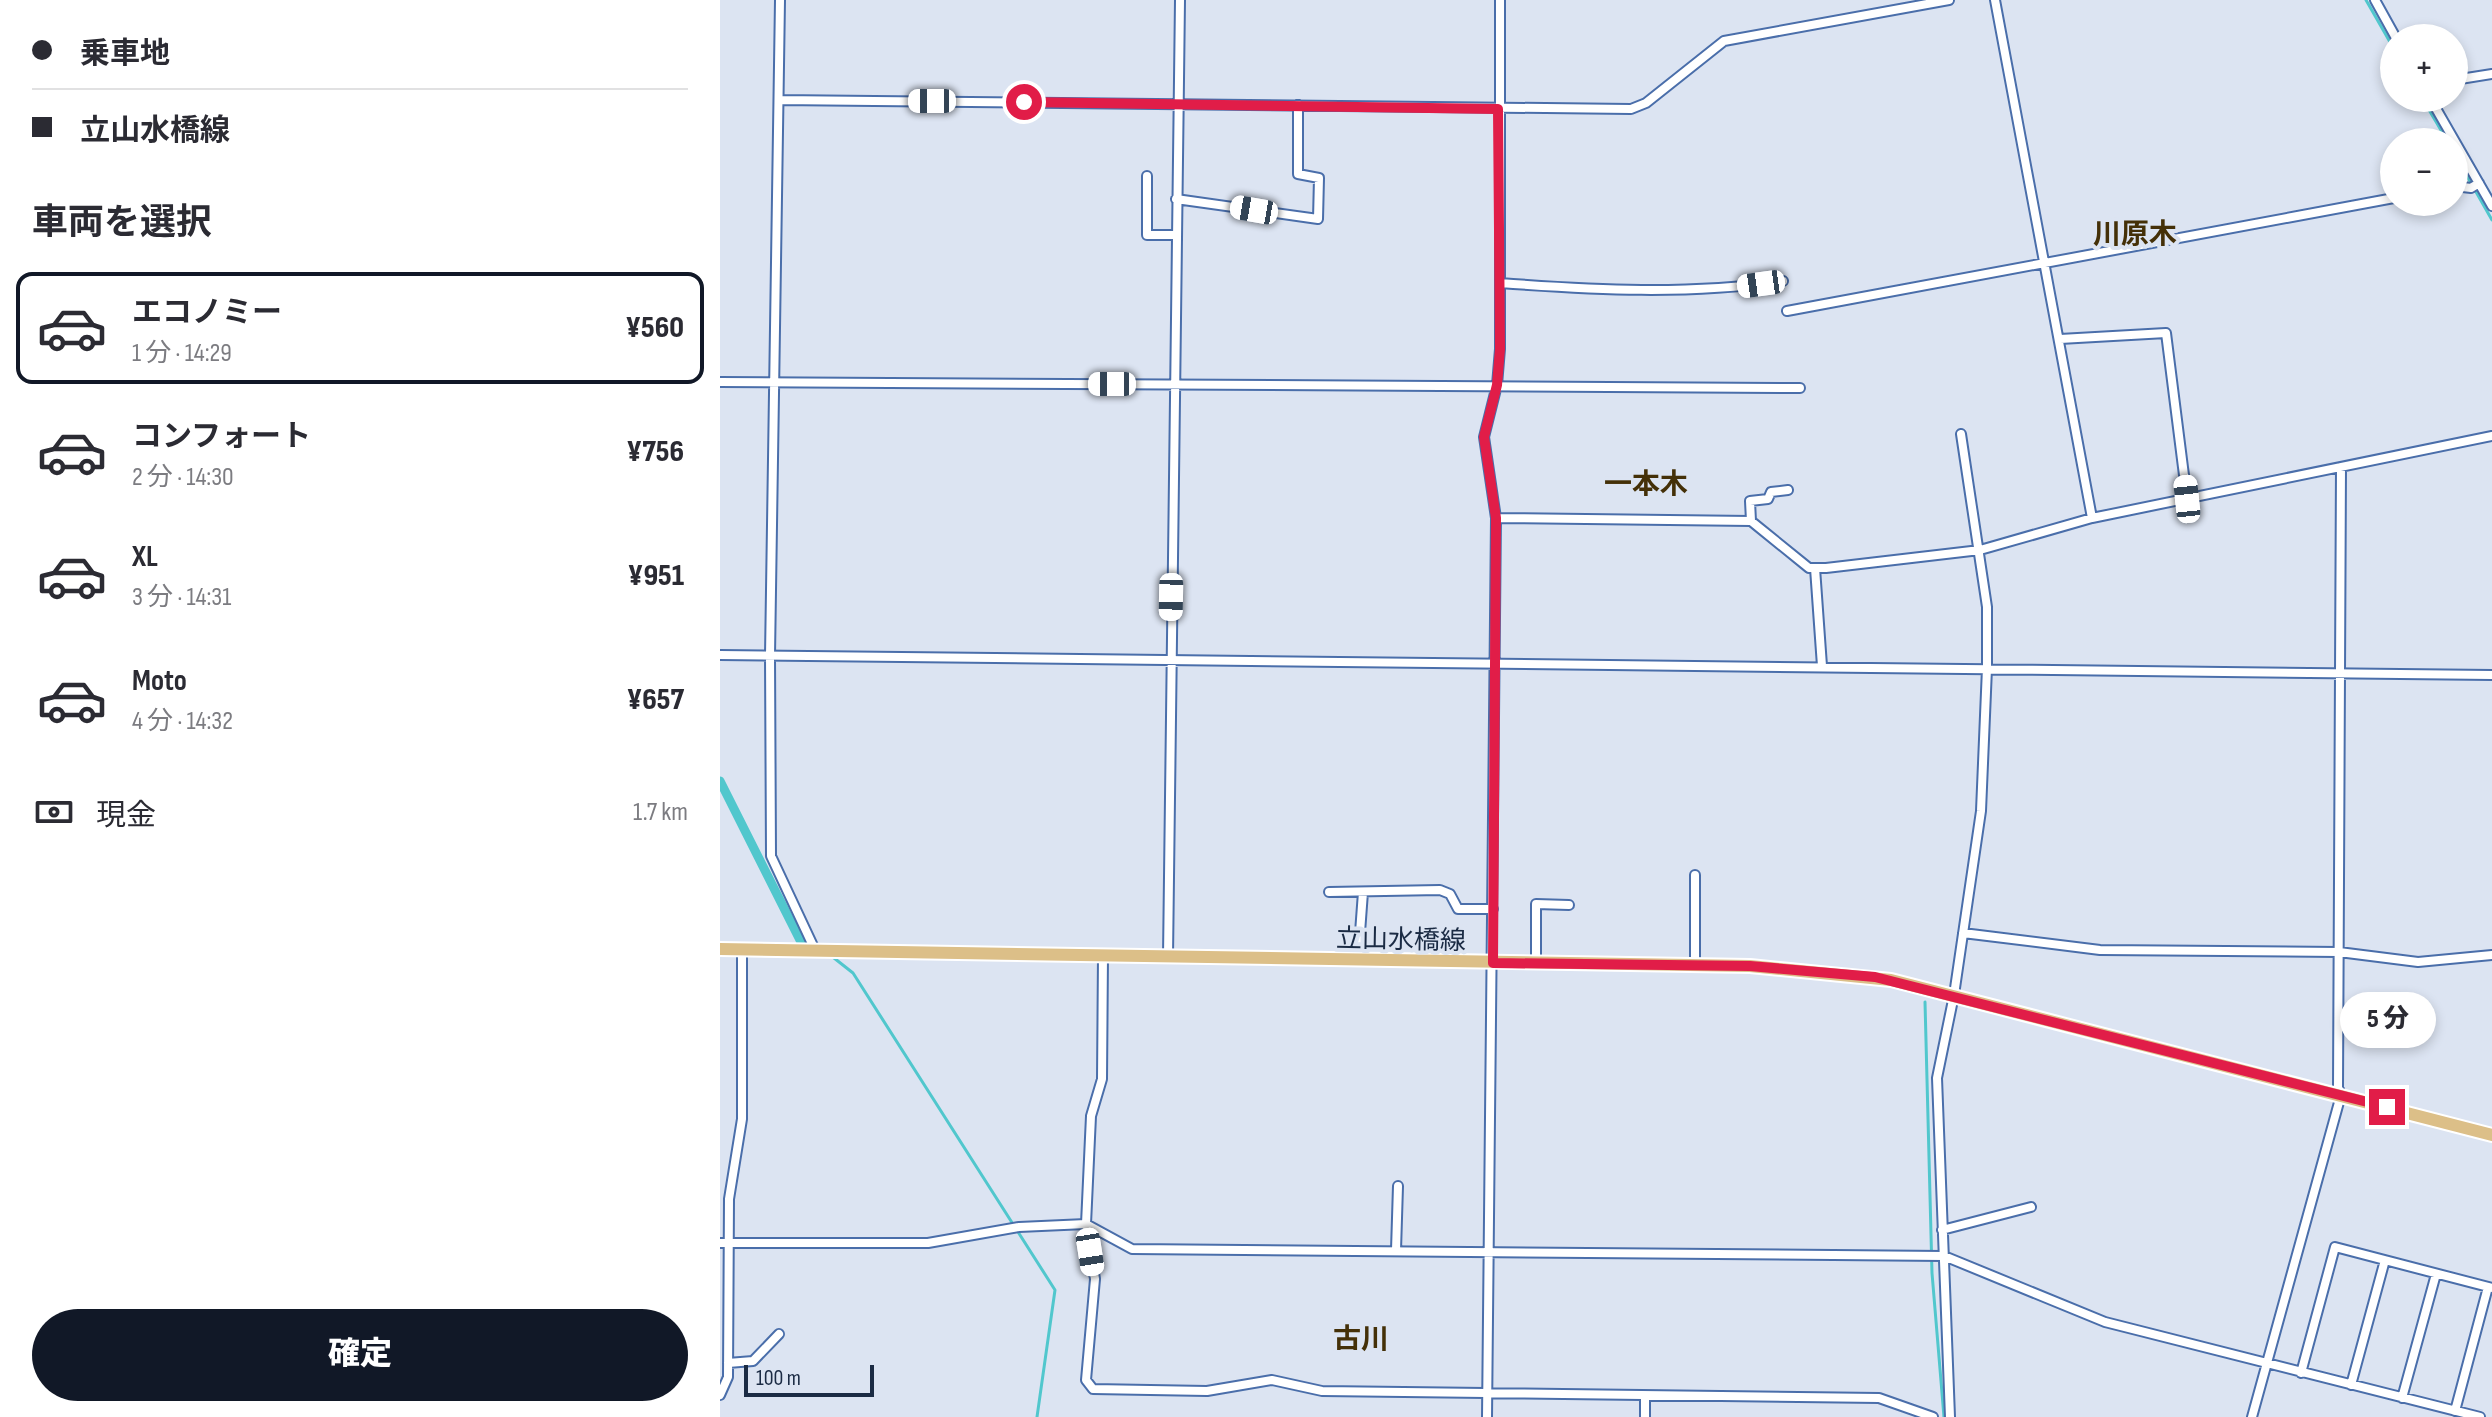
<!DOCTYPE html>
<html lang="ja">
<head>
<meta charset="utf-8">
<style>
	:root { --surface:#fff; --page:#f7f7f7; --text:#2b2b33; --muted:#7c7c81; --line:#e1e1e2; --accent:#111827 }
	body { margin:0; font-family:"Sofia Sans Condensed","Noto Sans JP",sans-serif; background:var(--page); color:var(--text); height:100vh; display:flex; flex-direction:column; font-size:30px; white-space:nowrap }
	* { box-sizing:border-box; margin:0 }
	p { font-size:26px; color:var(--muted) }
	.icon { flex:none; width:44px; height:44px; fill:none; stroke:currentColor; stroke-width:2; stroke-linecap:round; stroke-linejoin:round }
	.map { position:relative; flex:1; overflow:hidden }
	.side { display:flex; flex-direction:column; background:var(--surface); width:720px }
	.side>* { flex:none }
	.hud { display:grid; align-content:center; height:176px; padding:0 32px; background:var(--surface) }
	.controls { position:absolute; left:1660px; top:24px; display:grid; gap:16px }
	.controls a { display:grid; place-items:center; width:88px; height:88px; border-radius:50%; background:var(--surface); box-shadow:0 4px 12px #0003; font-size:40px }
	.scale { position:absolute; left:24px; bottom:20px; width:130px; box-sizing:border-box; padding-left:8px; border:4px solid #1b2b44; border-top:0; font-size:22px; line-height:28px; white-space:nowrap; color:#1b2b44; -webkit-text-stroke:6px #dce4f2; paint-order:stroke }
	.end { position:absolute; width:36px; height:36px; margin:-18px; border:10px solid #e11d48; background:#fff; box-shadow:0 0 0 4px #fff }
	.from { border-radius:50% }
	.bubble { position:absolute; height:56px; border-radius:28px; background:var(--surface); box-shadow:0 4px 12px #0003; font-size:26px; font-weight:800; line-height:56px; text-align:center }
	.car { position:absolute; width:24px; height:48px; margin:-24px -12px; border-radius:10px; box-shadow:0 0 6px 2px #0007; background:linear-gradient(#fff 24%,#345 0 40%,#fff 0 76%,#345 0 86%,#fff 0) }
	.hud b { display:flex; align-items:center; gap:28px; height:76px; font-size:30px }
	.hud b+b { border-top:2px solid var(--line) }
	.hud i { width:20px; height:20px; background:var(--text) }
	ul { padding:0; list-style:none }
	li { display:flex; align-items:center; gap:24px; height:112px; margin:0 16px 12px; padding:0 16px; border:4px solid transparent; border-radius:16px }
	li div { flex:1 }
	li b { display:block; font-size:30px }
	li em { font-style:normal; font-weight:800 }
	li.on { border-color:var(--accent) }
	li>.icon { width:72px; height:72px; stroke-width:1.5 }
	h2 { padding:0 32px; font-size:36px; line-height:96px }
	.pay { display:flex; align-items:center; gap:20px; height:88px; padding:0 32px; font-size:30px }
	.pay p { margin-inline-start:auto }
	.action { display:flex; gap:16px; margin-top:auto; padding:16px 32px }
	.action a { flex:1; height:92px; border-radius:48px; background:var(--accent); color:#fff; font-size:32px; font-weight:800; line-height:92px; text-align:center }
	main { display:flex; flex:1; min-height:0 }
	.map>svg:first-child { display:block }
</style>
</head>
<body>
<main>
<section class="side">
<div class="hud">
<b><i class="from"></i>乗車地</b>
<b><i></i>立山水橋線</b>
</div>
<h2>車両を選択</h2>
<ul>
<li class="on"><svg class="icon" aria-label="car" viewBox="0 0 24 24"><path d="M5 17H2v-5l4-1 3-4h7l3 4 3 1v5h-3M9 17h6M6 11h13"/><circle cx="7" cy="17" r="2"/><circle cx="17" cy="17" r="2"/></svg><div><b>エコノミー</b><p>1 分 · 14:29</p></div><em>¥560</em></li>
<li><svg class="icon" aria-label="car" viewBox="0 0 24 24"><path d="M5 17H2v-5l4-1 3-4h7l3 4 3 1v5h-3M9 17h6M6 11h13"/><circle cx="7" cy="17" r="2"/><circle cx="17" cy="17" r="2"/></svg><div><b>コンフォート</b><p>2 分 · 14:30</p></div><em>¥756</em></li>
<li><svg class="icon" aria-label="car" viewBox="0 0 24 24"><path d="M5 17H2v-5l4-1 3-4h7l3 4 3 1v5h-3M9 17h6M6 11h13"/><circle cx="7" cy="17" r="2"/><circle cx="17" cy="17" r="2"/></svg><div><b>XL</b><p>3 分 · 14:31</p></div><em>¥951</em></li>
<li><svg class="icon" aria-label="car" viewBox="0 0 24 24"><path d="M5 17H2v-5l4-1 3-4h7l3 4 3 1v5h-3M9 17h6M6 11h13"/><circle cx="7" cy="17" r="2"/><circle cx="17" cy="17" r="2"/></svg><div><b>Moto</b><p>4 分 · 14:32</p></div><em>¥657</em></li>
</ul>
<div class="pay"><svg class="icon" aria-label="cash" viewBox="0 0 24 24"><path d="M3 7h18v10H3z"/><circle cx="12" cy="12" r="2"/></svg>現金<p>1.7 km</p></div>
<div class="action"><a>確定</a></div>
</section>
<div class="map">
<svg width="1772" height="1417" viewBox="0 0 1772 1417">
	<rect width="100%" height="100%" fill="#dce4f2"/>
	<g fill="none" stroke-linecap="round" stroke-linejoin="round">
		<!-- stream -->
		<path stroke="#51c7cd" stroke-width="3" d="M1646,0L1674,49
			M1702,98L1728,142
			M1734,153L1772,220
			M114,958L133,973L335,1290L317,1417
			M1205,1002L1212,1273L1224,1417"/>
		<!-- canal -->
		<path stroke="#51c7cd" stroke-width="9" d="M0,781L81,942L86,944"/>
		<!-- minor casing -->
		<g stroke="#4a6eaa" stroke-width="12">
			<path id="minor" d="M60,0L50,656L51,856L95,950
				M1275,0L1372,518
				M1655,0L1676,38
				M1734,80L1772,74
				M1710,98L1772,206
				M59,100L911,109L926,103L1004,41L1229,0
				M427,176V235H456
				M1734,186L1751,188L1759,183
				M456,199L598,219L599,178L578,174V105
				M780,283C874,290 969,295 1063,281
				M1067,311L1674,198
				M1340,339L1446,333L1467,499
				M0,382L1080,388
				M776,518L1031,521L1089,568H1106L1260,550L1372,518L1772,436
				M1031,521L1030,501L1048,499L1051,492L1068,490
				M1095,568L1102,666
				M0,655L1772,675
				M609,892L720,890L730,894L738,909H773
				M1243,933L1380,950L1619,952L1698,962L1772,955
				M383,956L382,1079L371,1116L366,1224L375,1279L366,1380L373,1389L487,1391L552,1380L602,1391L1159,1398L1213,1417
				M448,957L460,0
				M638,960L643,892
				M816,963V904L849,905
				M975,965V875
				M1222,1230L1311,1207
				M0,1243H208L299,1227L366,1224L412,1249L1224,1256L1385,1322L1760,1417
				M676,1250L678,1186
				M8,1363L33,1361L59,1334
				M1581,1373L1615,1247L1772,1288
				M1631,1385L1665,1260
				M0,1395L8,1377L9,1199L22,1119V949
				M1682,1398L1716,1274
				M1735,1411L1768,1287
				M767,1417L776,518L764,437L777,385L780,349V0
				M925,1417V1396
				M1230,1417L1217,1078L1234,995L1261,811L1267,668V607L1241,434
				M1532,1417L1621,1095L1618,1087L1621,467"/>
		</g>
		<!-- primary casing -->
		<g stroke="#fff" stroke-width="16">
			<path id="primary" d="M0,949L1030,966L1171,980L1772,1135"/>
		</g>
		<!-- minor -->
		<use href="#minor" stroke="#fff" stroke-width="8"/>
		<!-- primary -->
		<use href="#primary" stroke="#dcbf88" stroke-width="12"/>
	</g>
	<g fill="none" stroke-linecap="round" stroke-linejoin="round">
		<!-- route -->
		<path stroke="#e11d48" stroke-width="10" d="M304,102L778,109L780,349L777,385L764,437L776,518L773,963L1030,966L1155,977L1667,1107"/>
	</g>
	<g text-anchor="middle" stroke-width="8" stroke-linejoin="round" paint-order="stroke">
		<!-- street labels -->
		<g font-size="26" fill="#1b2b44" stroke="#dce4f2">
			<text transform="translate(681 939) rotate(1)" y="9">立山水橋線</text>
		</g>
		<!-- neighbourhood labels -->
		<g font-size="28" font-weight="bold" fill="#443008" stroke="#dce4f2">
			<text x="1415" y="243">川原木</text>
			<text x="926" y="493">一本木</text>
			<text x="641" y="1348">古川</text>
		</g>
	</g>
</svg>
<div class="controls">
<a>+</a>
<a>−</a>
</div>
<div class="scale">100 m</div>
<i class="end from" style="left:304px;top:102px"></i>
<i class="end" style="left:1667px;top:1107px"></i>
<div class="bubble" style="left:1620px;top:992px;width:96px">5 分</div>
<i class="car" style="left:212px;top:101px;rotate:270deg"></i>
<i class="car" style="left:534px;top:210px;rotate:280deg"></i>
<i class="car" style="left:1041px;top:284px;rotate:262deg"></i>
<i class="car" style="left:392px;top:384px;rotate:270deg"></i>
<i class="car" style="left:1467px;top:499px;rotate:354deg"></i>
<i class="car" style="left:451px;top:597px;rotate:181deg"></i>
<i class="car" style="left:370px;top:1252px;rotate:171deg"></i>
</div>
</main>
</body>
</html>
